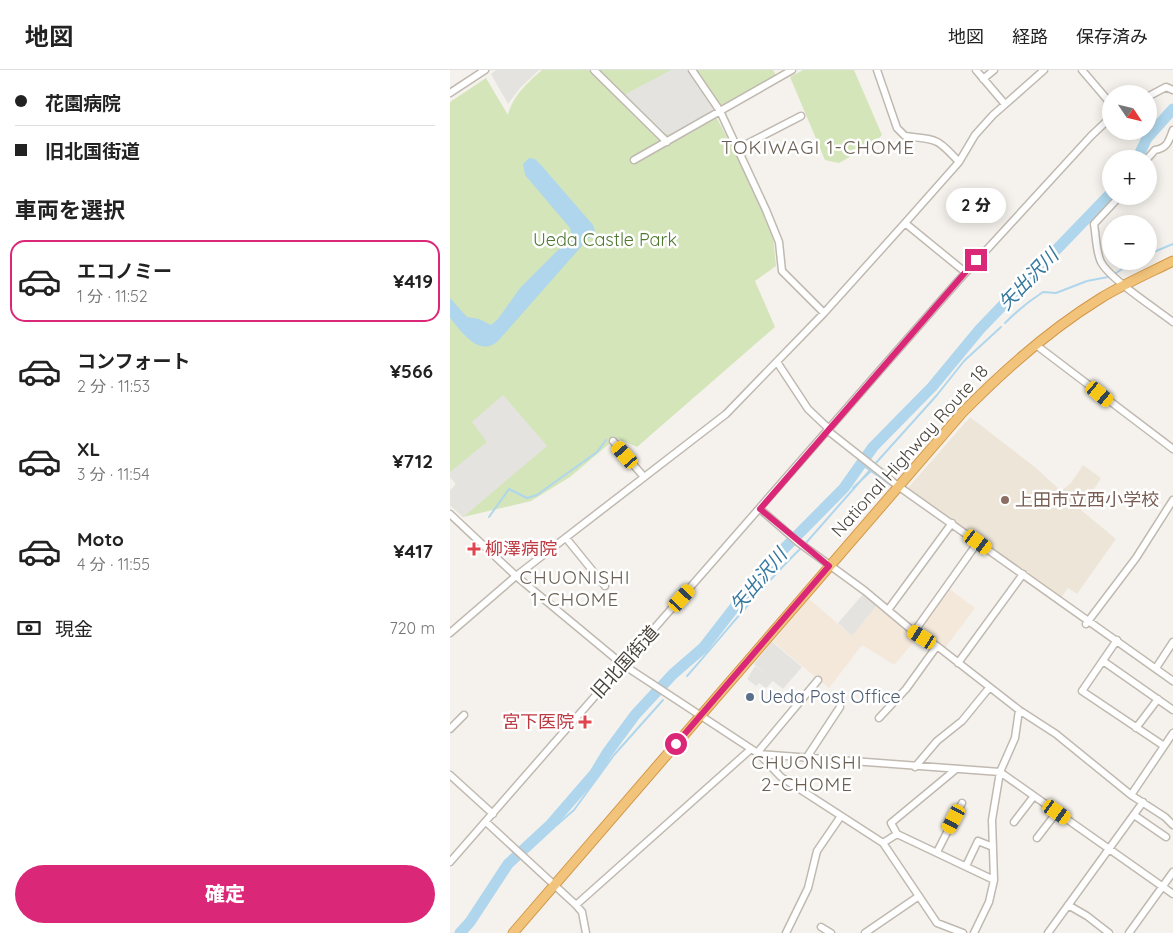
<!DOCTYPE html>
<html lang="ja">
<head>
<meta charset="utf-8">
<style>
	:root { --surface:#fff; --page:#f6f6f6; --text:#222; --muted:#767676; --line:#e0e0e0; --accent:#db2777 }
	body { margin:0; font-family:Quicksand,"Noto Sans JP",sans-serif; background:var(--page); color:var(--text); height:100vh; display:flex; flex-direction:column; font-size:19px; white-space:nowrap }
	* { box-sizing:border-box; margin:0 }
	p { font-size:16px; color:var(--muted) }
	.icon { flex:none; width:28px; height:28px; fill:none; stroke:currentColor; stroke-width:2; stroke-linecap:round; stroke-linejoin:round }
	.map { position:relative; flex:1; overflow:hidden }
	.drawer { display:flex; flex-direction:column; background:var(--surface); width:450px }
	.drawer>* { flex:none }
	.top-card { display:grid; align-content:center; height:110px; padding:0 15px; background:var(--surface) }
	.needle { width:32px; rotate:125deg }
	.tools { position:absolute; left:652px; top:15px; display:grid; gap:10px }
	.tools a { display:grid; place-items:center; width:55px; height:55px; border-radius:50%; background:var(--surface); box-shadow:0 2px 12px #0003; font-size:25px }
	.end { position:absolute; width:22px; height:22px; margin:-11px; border:6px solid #db2777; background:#fff; box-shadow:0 0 0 2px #fff }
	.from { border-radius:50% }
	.bubble { position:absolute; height:35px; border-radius:18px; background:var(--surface); box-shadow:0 2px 12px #0003; font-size:16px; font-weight:800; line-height:35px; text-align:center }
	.car { position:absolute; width:15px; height:30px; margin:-15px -8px; border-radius:6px; box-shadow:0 0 4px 1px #0007; background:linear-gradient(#f5c518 24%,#345 0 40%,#f5c518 0 76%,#345 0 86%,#f5c518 0) }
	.top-card b { display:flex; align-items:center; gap:18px; height:48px; font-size:19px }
	.top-card b+b { border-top:1px solid var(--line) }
	.top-card i { width:12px; height:12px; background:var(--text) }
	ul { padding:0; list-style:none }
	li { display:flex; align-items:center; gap:15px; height:82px; margin:0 10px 8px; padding:0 5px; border:2px solid transparent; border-radius:15px }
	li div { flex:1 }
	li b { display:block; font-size:19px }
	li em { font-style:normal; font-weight:800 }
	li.selected { border-color:var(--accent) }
	li>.icon { width:45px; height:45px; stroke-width:1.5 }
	h2 { padding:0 15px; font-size:22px; line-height:60px }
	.pay { display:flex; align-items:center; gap:12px; height:55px; padding:0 15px; font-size:19px }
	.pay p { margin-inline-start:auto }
	.cta { display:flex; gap:10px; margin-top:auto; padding:10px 15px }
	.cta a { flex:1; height:58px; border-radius:30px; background:var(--accent); color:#fff; font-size:20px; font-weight:800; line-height:58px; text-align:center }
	header { display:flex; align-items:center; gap:30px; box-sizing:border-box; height:70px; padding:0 25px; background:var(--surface); border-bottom:1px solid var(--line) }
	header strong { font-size:24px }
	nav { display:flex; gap:28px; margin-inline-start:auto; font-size:18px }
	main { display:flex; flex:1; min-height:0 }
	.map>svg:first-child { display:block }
</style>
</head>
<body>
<header>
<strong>地図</strong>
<nav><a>地図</a><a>経路</a><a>保存済み</a></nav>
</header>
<main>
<section class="drawer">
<div class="top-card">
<b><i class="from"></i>花園病院</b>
<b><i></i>旧北国街道</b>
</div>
<h2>車両を選択</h2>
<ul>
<li class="selected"><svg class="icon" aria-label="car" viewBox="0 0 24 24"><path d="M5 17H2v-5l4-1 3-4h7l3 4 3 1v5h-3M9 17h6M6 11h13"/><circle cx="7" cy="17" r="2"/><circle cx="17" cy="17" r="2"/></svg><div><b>エコノミー</b><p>1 分 · 11:52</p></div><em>¥419</em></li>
<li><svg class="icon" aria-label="car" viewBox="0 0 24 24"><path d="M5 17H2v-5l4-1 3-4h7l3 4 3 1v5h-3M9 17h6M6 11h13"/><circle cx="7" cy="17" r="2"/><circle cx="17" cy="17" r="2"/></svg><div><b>コンフォート</b><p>2 分 · 11:53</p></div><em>¥566</em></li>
<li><svg class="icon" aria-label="car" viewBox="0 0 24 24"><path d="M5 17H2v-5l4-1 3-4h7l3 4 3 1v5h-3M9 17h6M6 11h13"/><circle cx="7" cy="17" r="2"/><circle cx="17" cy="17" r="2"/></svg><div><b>XL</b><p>3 分 · 11:54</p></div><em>¥712</em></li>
<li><svg class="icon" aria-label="car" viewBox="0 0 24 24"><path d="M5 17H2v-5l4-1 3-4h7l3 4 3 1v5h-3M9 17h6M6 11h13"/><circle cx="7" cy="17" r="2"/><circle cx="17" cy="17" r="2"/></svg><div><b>Moto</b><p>4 分 · 11:55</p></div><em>¥417</em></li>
</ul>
<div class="pay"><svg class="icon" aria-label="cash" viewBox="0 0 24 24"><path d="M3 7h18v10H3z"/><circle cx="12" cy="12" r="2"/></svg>現金<p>720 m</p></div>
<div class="cta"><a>確定</a></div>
</section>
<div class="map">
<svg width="723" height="863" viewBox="0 0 723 863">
	<rect width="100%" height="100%" fill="#f5f2ed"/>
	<!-- commercial -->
	<path fill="#f4e8db" d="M498,518L525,538L495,578L467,560Z
		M359,529L402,566L428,534L468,567L444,595L412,575L379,618L323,572Z"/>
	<!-- education -->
	<path fill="#ede6d8" d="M520,347L586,398L611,421L621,413L633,395L651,408L631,440L666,469L627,524L618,518L611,528L457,419Z"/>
	<!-- green -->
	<path fill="#d4e5ba" d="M92,0H323L327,7L264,43L315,139L323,165L326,196L305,211L325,257L187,377L166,368L120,407L81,431L13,447L0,435V421L6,414L0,407V32L36,8L58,45C62,27 78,12 92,0Z
		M353,0H404L432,65L423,74L389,93L375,90L340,7Z"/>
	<!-- parking -->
	<path fill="#e5e3e0" d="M46,0H89L70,18L58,34L41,4Z
		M221,0H240L267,39L220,65L209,61L174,25Z
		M53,325L97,376L13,447L0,435V421L6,414L0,407V402L37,372L22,352Z
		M414,523L428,534L402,566L388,553Z
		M322,572L352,597L333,619L323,611L316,618L309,613L306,616L297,609L305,596L313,602L304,594Z"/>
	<!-- water -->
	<path fill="#afd6ec" d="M79,88L85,89L91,95L143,155L145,161L48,271C29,288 11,261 0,248V228L17,247L29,249L41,255L48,249L70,218L122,166L120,158L75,105L73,94Z"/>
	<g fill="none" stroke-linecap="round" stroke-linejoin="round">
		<!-- stream -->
		<path stroke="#afd6ec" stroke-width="2" d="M699,184L723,174
			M663,205L684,191
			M555,253C567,241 579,231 593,222L606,223L637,211L658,207
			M411,394L441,415
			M425,394L487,325L514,291L551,257
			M403,418L421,401
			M39,447L59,419L77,428L87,425L147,382L156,370
			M355,474L421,399
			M237,606C275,563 310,518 351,478
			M95,759L101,760L124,740L164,685L213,630"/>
		<!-- river -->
		<path stroke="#afd6ec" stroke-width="11" d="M687,89L697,68L723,39
			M10,863L20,852L58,794L100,755L145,703L157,683L185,645L223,604L253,578L315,498L394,418L423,377L482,317L530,259L661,123"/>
		<!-- minor casing -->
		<g stroke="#c0b9b0" stroke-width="9">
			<path id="minor" d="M144,0L217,72
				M242,0L270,41L316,140L329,172L332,201L374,243
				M427,0L447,58L455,66C487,70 486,67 509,92
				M526,0L554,33
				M632,0L661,34
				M533,9L544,0
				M0,23L35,0
				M699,26L716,17L723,20
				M289,78L351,46
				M697,89L705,80C718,78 719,70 723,60
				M184,90L342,0
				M670,126L644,154C646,165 646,182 651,192C660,209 706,239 723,252
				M455,153L515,202
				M586,275L723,379
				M327,292L358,339L378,358
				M377,360L448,416L723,611
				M163,371L194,407
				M310,439L348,472L415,521L464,562L487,576L569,640L606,664L681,725L715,747L723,755
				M0,444L66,506L172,594L309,684L331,707L433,773L487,853L513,863
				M116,468L155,516
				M438,540L502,453
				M636,554L686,488L723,430
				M464,562L528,472
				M0,563L66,506L276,344L374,243L455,153L509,92L525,65L543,45L594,0
				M667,570L632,621L714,676
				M653,591L723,640
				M508,593L573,504
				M706,598L723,572
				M429,648L456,619L487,576
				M686,658L708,629
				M0,659L14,645
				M307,683L368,610
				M309,684L550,702L723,824
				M357,687L390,637
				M465,697L487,671L512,651L539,618
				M505,700L441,753L447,764L544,810
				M0,705L43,744
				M681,725L723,663
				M684,745L716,767
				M36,752L126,835L132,842L136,863
				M564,752L584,726
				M587,768L607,742
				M433,773L447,764
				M487,782L512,733
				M0,792L508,211L641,66L661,47
				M516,796L528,771L543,777
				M126,835L301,679
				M618,835L637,846L659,863
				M371,857L381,863
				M336,863L358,818L367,781L391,746
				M415,863L469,826
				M524,863L539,832L544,810L542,750L550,702L565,668L569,640
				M598,863L693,732
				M679,863L723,802"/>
		</g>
		<!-- highway casing -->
		<g stroke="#d2984a" stroke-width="11">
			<path id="highway" d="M63,863L512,343C554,300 599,260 651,228C674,214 699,203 723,191"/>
		</g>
		<!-- minor -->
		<use href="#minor" stroke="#fff" stroke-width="6"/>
		<!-- highway -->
		<use href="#highway" stroke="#f2c47b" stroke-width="9"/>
	</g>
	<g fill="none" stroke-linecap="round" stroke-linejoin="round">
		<!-- route -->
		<path stroke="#db2777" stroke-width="6" d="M226,674L379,496L310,439L526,190"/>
	</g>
	<!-- markers -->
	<circle fill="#8d6e63" stroke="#fff" stroke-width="2" cx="555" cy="430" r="5"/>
	<g fill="#e0444e" stroke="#fff" stroke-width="2">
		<path d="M21.5 471.5h5v5h5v5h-5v5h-5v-5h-5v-5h5z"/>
		<path d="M132.5 644.5h5v5h5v5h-5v5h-5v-5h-5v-5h5z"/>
	</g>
	<circle fill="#5c6f8a" stroke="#fff" stroke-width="2" cx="300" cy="627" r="5"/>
	<g text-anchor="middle" stroke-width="5" stroke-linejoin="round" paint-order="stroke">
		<!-- park labels -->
		<g font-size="18" fill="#507831" stroke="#fff">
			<text x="155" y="176">Ueda Castle Park</text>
		</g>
		<!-- street labels -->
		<g font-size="18" fill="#49433b" stroke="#fff">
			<text transform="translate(460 381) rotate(-48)" y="6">National Highway Route 18</text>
			<text transform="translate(175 592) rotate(-48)" y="6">旧北国街道</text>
		</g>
		<!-- education labels -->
		<g font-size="18" fill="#785e54" stroke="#fff" text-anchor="start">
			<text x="565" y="436">上田市立西小学校</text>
		</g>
		<!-- health labels -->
		<g font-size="18" fill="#be3a42" stroke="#fff" text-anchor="start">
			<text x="35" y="485">柳澤病院</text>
			<text x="124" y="658" text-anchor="end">宮下医院</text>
		</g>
		<!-- service labels -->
		<g font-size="18" fill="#4e5e75" stroke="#fff" text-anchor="start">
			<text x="310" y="633">Ueda Post Office</text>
		</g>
		<!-- neighbourhood labels -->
		<g font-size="19" letter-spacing="1" fill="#6b6053" stroke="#fff">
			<text x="368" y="84">TOKIWAGI 1-CHOME</text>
			<text x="125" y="514">CHUONISHI<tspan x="125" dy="22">1-CHOME</tspan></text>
			<text x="357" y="699">CHUONISHI<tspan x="357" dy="22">2-CHOME</tspan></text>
		</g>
		<!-- water labels -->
		<g font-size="19" font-style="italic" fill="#37789e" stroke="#fff">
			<text transform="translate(578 209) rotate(-46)" y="7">矢出沢川</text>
			<text transform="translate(308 510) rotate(-50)" y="7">矢出沢川</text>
		</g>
	</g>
</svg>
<div class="tools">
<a><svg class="needle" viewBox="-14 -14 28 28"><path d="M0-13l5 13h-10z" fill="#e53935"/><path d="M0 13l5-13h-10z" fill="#767676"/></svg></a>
<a>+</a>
<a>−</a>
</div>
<i class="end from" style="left:226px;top:674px"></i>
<i class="end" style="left:526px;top:190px"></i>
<div class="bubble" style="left:496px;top:118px;width:60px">2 分</div>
<i class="car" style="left:650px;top:324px;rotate:130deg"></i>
<i class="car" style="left:175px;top:385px;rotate:319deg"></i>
<i class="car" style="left:528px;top:472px;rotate:126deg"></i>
<i class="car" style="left:232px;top:528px;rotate:42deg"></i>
<i class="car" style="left:472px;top:567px;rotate:302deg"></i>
<i class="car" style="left:607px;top:742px;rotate:125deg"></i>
<i class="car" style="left:504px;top:749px;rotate:208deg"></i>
</div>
</main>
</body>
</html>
